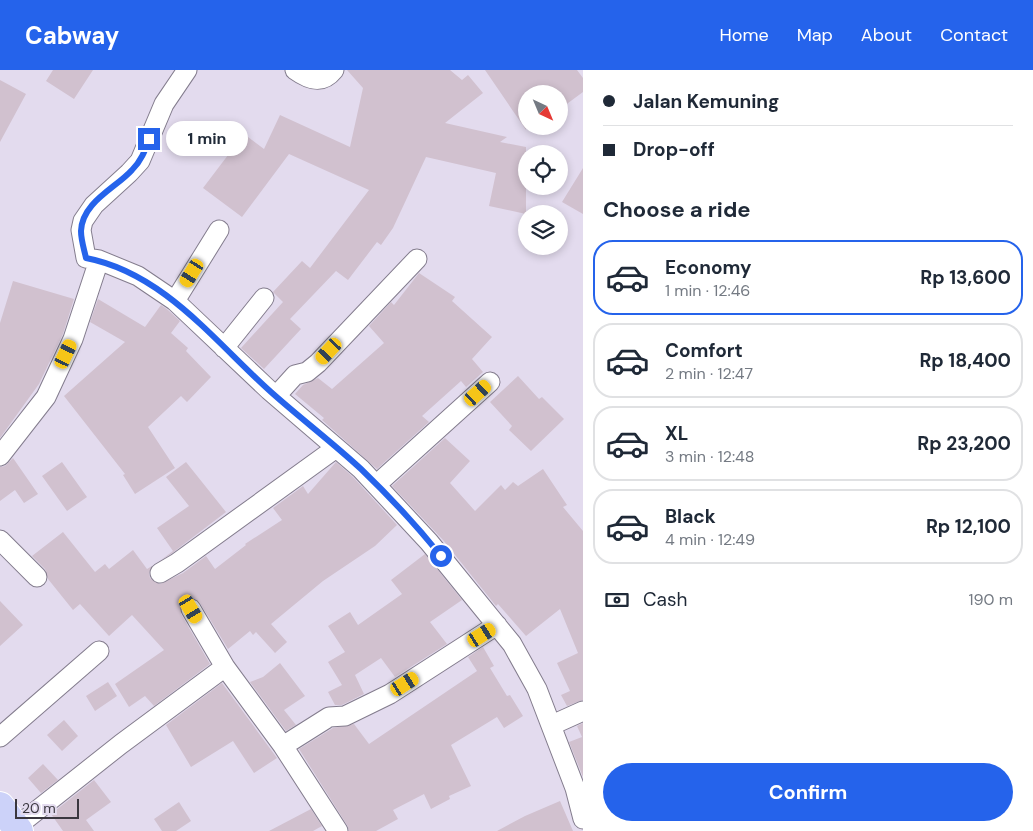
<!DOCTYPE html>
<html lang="en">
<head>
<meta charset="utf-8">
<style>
	:root { --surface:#fff; --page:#f2f2f3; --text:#1f2937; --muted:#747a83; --line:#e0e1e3; --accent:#2563eb }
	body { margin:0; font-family:"DM Sans",sans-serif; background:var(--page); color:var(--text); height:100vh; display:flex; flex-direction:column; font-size:19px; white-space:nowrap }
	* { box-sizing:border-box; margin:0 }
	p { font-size:16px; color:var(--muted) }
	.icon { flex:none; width:28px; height:28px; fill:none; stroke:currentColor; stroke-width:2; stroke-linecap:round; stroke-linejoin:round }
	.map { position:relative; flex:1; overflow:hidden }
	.details { display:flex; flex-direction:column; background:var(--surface); width:450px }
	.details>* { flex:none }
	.top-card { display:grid; align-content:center; height:110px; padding:0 20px; background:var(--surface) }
	.needle { width:32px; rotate:136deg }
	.fabs { position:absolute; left:518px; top:15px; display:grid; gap:10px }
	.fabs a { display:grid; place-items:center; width:50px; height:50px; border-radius:50%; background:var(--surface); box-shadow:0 2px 8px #0003; font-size:25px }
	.scale { position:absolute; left:15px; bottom:12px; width:64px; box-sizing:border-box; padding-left:5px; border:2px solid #3a373f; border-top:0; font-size:14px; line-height:18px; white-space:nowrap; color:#3a373f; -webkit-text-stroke:4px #e3dbee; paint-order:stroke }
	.end { position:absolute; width:22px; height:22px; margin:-11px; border:6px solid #2563eb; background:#fff; box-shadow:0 0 0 2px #fff }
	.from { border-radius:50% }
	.bubble { position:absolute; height:35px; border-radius:18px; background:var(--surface); box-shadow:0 2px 8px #0003; font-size:16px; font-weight:700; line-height:35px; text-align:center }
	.car { position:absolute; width:15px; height:30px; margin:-15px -8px; border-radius:6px; box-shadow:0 0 4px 1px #0007; background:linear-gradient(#f5c518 24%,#345 0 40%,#f5c518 0 76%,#345 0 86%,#f5c518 0) }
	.top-card b { display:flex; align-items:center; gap:18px; height:48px; font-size:19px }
	.top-card b+b { border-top:1px solid var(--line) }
	.top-card i { width:12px; height:12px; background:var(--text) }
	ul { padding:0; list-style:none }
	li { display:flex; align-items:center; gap:15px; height:75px; margin:0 10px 8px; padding:0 10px; border:2px solid var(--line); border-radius:20px }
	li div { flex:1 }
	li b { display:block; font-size:19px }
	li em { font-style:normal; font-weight:700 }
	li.selected { border-color:var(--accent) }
	li>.icon { width:45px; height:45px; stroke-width:1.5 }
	h2 { padding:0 20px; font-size:22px; line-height:60px }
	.pay { display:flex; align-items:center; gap:12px; height:55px; padding:0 20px; font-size:19px }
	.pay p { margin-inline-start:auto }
	.primary-button { display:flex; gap:10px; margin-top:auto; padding:10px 20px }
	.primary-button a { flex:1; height:58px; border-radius:30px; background:var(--accent); color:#fff; font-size:20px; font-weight:700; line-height:58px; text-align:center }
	header { display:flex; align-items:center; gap:30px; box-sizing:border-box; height:70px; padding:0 25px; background:var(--accent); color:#fff }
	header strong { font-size:24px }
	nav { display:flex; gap:28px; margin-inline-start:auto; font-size:18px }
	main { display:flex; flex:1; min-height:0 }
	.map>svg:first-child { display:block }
</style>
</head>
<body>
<header>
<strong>Cabway</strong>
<nav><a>Home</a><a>Map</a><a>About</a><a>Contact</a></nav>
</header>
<main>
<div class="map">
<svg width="583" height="761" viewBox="0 0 583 761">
	<rect width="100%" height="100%" fill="#e3dbee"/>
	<!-- building -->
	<path fill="#d1c1cf" d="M53,0H93L74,29L46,11Z
		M347,0H450L462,10L468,5L483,23L445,53L507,67L500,72L526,77V144L489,136L496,103L426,87L393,158L381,175L377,172L348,210L336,201L290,249L301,259L264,299L241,278L283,232L273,222L302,191L310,198L369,120L289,84L242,147L203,118L244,64L264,79L280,45L350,77L363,18Z
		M485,0H577L583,8V22L564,36L559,28V24H526V60Z
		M0,10L26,24L0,72Z
		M583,98V144L562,132Z
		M419,203L455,227L452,231L492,267L472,289L483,302L466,317L461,311L422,346L429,352L377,399L322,350L324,348L295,324L303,315L318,308L332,319L384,273L369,256L391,232L394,235Z
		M13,211L74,229L63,264L39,314L0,368V253Z
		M98,229L145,257L161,235L168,240L180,251L171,263L188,278L186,281L211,307L187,332L181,326L148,357L175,398L135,424L123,405L125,404L64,326L125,272L90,252Z
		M518,306L539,329L542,327L564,349L531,381L509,360L512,356L490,332Z
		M445,368L470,391L450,413L475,441L501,415L505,420L513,412L518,416L543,399L567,435L563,437L583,461V630L567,636L561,625L570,621L557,593L578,583L560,539L526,566L498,534L496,536L443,470L392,416Z
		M13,388L38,424L24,433L15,420L0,431V397L5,396Z
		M62,392L87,427L67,441L42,406Z
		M186,392L226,442L171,484L161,490L173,481L157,458L189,436L166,407Z
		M336,392L353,407L397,455L375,476L323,511L271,554L287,572L275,583L256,562L253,565L250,561L228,579L200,533L191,528L185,530L181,534V544L210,594L154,636L145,626L129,637L115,614L164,580L132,545L109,566L80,534L73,540L48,509L45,499L32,486L63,462L95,502L105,494L109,499L133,480L147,499L152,496L149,503L150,508L160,514L183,503L206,486L215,499L246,475L245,474L282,450L273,438L303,416L308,424Z
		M425,484L462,530L430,552L447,574L395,607L381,588L355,605L364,624L342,635H335L328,622L342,615L328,592L345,582L328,556L350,542L358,555L402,524L391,510Z
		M0,531L23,555L0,576Z
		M483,577L494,596L490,598L507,626L510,625L523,646L504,658L497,647L451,675L471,716L449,726L450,729L431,739L424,724L393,740L398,749L376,761H349L347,755L299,679L333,658L354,654L369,674L477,601L468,587Z
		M280,593L305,626L284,640L296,655L286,661L250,612L263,607Z
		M108,612L117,626L95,641L86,626Z
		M222,613L277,688L254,703L233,671L191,697L166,655Z
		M64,650L78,666L62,681L47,665Z
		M583,653V707L569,672L582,667L577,656Z
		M43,694L58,710L41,723L28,708Z
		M94,710L111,732L86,750L94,761H63L51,744Z
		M560,731L573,761H497L525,746Z
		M179,732L191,751L176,761H162L154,749Z
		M311,739L322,756L313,761H269Z"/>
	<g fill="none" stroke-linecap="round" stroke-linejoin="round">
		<!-- street casing -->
		<g stroke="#837c8d" stroke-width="21">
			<path id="street" d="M187,0L164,34L140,91L129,103L94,135L83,151L81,160L86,188L99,190L138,206L175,231L269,320L361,399L429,472L512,574L537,619L575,718L583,749
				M295,0C309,10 322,15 334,0
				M175,231L219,160
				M224,278L264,228
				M276,326L295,305L307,302L318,293L417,189
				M0,386L46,327L73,269L99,190
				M376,415L490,312
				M0,470L37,507
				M160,503L177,493L336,378
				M191,539L225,597
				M552,655L583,641
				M0,667L99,581
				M11,761L121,674L225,597L283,676
				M338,761L283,676L329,647L345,646L390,624L497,555"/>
		</g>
		<!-- highway casing -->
		<g stroke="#fff" stroke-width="30">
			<path id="highway" d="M0,736L19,761"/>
		</g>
		<!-- street -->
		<use href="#street" stroke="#fff" stroke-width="19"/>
		<!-- highway -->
		<use href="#highway" stroke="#ccd2f9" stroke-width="28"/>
	</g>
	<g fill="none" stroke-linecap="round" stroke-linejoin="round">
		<!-- route -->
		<path stroke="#2563eb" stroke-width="6" d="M149,69C145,81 141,91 132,100C116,118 82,132 81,161C81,170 84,179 86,188C164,203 215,272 271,322C300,348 332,372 361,399C389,426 417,456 441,486"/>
	</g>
</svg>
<div class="fabs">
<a><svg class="needle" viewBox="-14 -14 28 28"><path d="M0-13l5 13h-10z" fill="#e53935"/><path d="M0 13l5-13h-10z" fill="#747a83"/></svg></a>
<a><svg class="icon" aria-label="locate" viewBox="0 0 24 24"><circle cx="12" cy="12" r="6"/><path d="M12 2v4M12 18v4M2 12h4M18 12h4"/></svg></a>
<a><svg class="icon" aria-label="layers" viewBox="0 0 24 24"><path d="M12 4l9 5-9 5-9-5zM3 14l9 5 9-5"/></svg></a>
</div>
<div class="scale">20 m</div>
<i class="end from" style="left:441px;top:486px"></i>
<i class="end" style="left:149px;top:69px"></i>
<div class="bubble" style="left:166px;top:51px;width:82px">1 min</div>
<i class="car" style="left:192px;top:203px;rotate:212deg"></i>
<i class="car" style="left:329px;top:281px;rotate:223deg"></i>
<i class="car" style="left:66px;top:284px;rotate:25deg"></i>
<i class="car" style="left:478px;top:323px;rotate:48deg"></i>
<i class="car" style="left:191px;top:539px;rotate:149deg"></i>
<i class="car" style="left:482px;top:565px;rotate:58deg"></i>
<i class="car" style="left:405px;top:614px;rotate:58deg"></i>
</div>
<section class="details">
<div class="top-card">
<b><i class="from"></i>Jalan Kemuning</b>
<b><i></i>Drop-off</b>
</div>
<h2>Choose a ride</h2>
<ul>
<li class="selected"><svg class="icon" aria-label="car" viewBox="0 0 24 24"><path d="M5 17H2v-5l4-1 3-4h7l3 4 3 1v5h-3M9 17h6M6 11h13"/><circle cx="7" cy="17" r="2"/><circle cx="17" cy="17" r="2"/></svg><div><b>Economy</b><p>1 min · 12:46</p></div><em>Rp 13,600</em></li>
<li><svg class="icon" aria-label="car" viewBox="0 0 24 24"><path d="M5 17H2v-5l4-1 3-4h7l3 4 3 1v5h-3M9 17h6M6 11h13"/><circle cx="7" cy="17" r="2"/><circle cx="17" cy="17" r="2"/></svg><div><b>Comfort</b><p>2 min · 12:47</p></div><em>Rp 18,400</em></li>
<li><svg class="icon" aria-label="car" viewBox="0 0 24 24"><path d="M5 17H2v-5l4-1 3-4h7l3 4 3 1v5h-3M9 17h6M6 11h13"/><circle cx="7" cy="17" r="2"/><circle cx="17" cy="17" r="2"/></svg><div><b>XL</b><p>3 min · 12:48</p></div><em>Rp 23,200</em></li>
<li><svg class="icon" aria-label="car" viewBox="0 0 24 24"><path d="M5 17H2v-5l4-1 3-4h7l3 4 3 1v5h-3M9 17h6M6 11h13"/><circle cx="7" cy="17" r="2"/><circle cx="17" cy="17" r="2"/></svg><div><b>Black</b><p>4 min · 12:49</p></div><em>Rp 12,100</em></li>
</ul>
<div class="pay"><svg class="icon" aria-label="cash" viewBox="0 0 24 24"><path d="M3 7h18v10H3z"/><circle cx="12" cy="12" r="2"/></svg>Cash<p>190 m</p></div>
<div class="primary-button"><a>Confirm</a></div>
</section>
</main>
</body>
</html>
